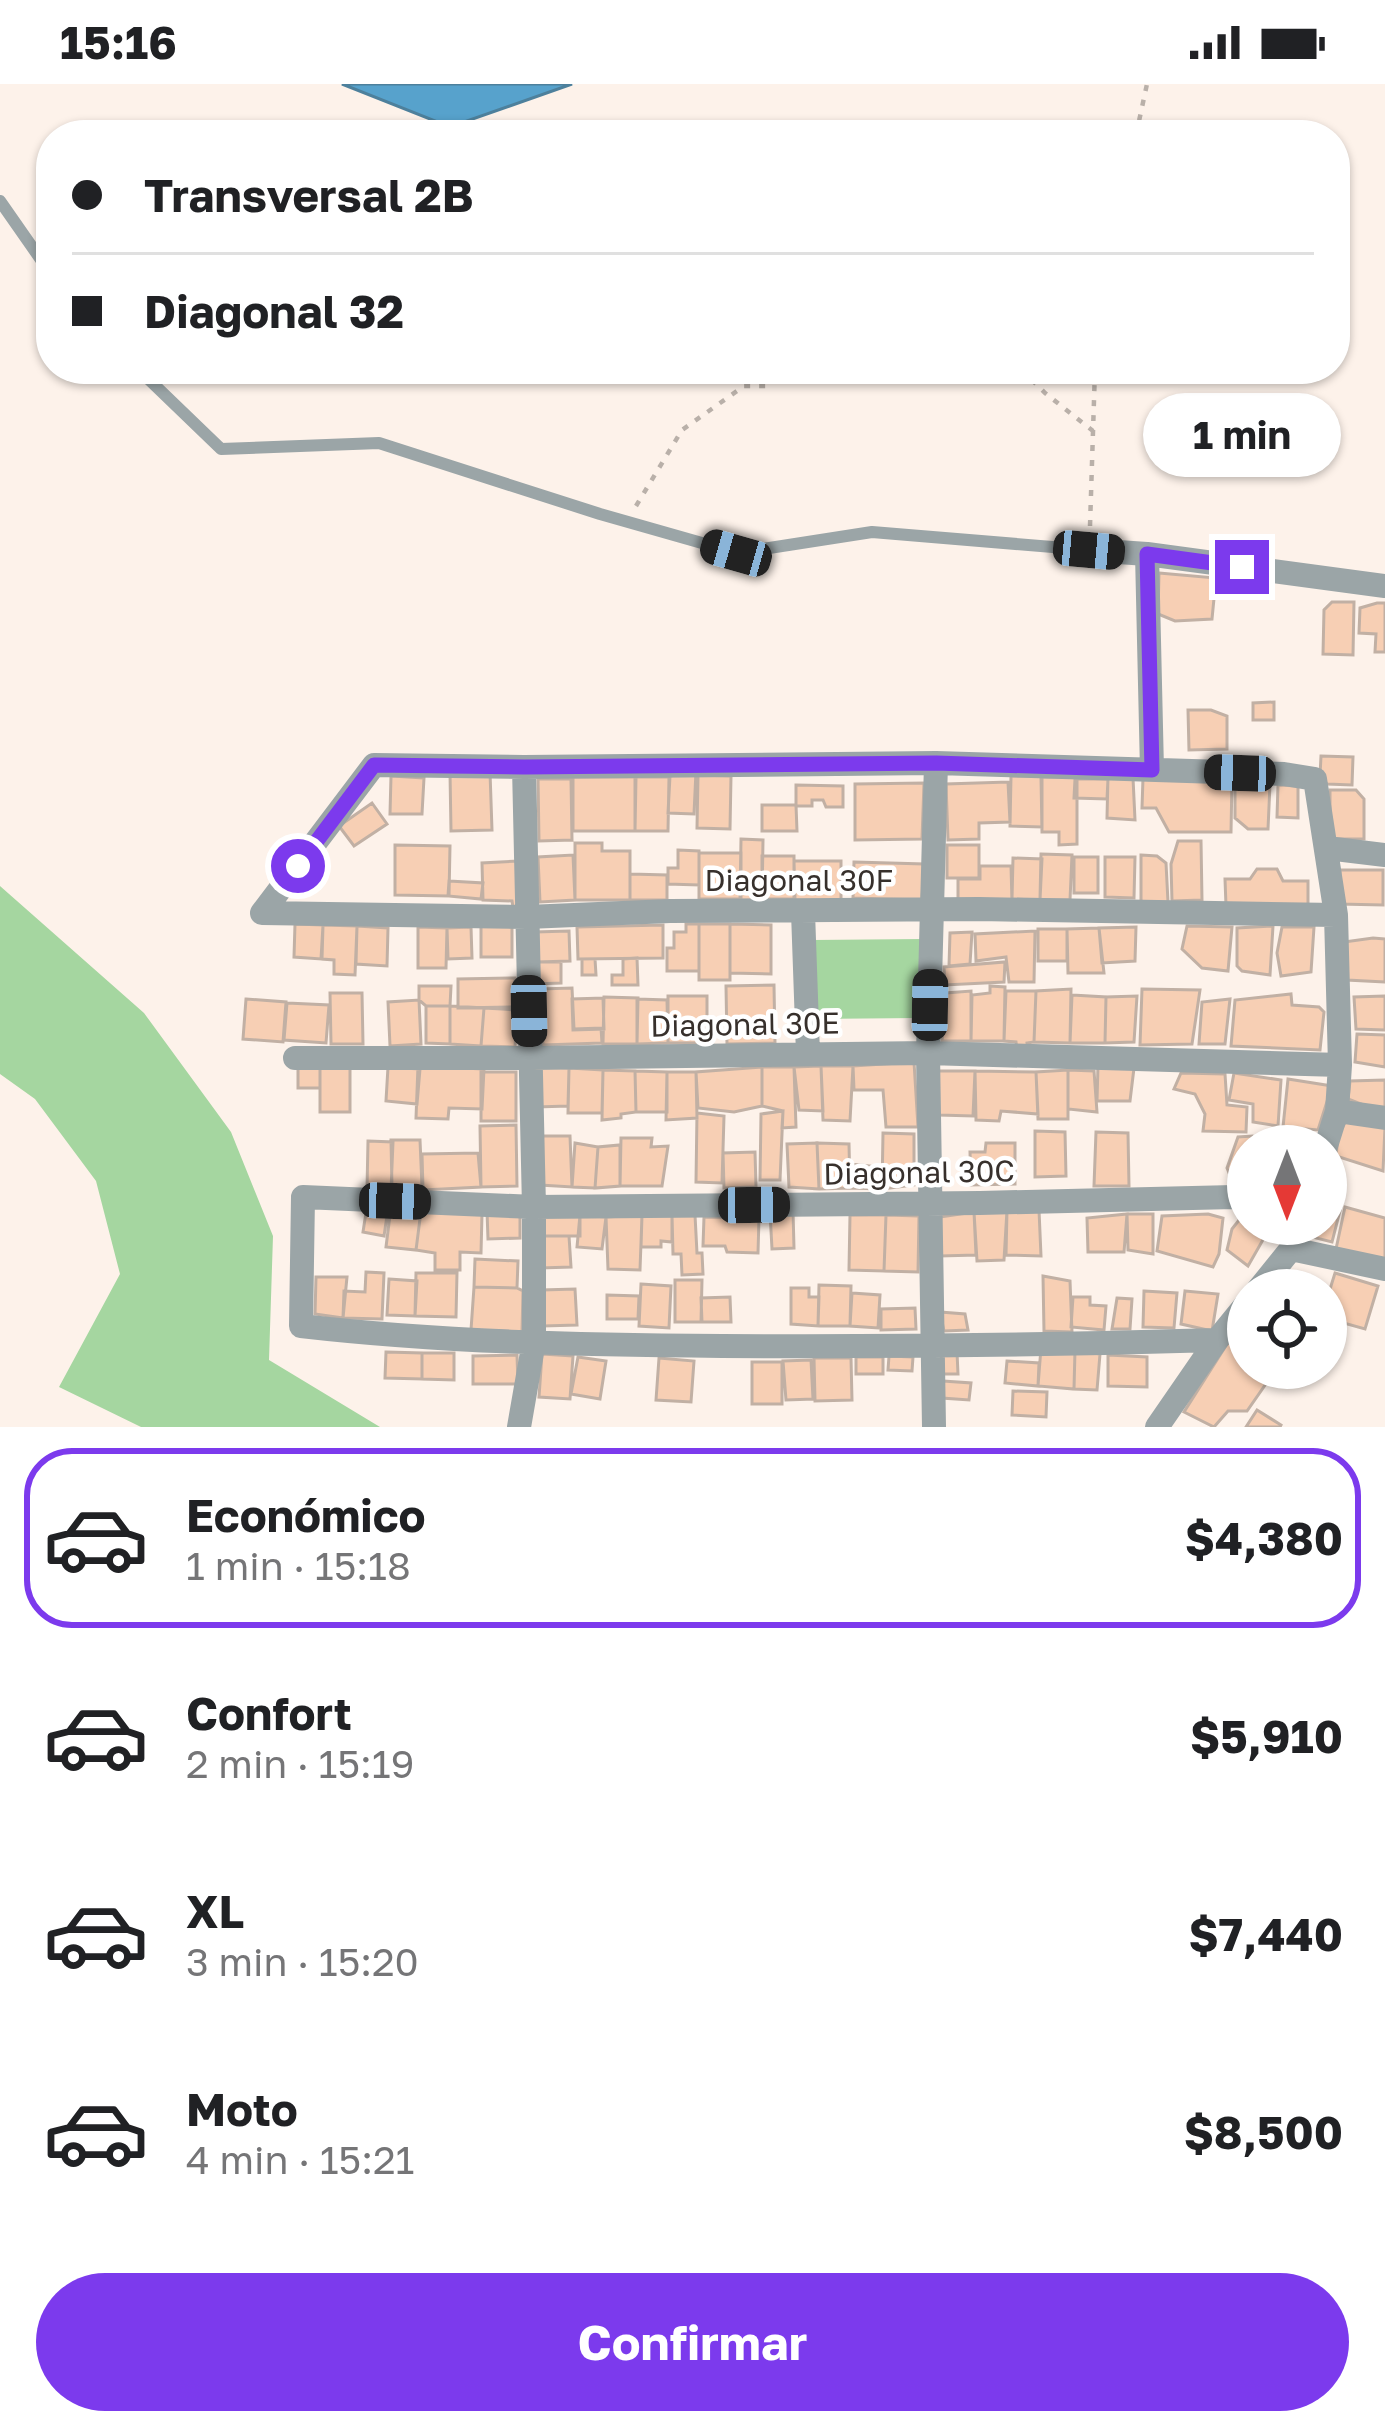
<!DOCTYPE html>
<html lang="es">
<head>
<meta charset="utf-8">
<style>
	:root { --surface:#fff; --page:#f2f2f2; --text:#202124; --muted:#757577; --line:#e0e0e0; --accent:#7c3aed }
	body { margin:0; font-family:"Golos Text",sans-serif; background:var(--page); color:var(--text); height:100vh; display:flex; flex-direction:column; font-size:45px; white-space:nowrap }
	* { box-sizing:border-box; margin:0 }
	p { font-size:39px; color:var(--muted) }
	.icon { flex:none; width:66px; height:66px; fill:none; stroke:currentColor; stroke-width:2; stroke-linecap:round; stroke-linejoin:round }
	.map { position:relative; height:1343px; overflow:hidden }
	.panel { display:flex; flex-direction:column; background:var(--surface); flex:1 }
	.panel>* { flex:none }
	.banner { position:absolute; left:36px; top:36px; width:1314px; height:264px; border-radius:48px; box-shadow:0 3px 9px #0004; display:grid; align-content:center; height:264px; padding:0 36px; background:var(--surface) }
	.needle { width:78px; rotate:180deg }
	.buttons { position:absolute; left:1227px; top:1041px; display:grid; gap:24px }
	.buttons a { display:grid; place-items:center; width:120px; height:120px; border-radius:50%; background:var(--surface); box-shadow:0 3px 9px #0004; font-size:60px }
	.end { position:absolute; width:54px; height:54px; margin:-27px; border:15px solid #7c3aed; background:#fff; box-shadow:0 0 0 6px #fff }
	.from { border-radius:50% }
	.bubble { position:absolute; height:84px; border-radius:42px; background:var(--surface); box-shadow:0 3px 9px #0004; font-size:39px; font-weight:700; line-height:84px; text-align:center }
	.car { position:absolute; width:36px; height:72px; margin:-36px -18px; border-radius:15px; box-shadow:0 0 9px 3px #0007; background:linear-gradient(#222 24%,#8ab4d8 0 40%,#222 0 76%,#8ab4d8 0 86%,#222 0) }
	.banner b { display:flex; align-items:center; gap:42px; height:114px; font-size:45px }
	.banner b+b { border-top:3px solid var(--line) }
	.banner i { width:30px; height:30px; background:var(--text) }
	ul { padding:21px 0 0; list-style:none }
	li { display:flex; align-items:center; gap:36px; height:180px; margin:0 24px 18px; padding:0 12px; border:6px solid transparent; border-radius:48px }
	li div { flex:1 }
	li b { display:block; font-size:45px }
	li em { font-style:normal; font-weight:700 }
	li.selected { border-color:var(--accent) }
	li>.icon { width:108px; height:108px; stroke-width:1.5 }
	.cta { display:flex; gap:24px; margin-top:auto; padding:24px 36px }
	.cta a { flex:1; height:138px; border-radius:72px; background:var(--accent); color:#fff; font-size:48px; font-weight:700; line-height:138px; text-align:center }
	.status { display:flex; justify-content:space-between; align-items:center; height:84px; padding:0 60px; background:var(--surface); direction:ltr }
	.status svg { height:33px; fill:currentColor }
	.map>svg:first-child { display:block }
</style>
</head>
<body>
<div class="status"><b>15:16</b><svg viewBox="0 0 49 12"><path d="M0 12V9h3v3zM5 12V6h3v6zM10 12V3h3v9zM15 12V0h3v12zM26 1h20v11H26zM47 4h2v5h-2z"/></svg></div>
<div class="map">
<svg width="1385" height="1343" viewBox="0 0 1385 1343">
	<rect width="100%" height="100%" fill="#fdf2ea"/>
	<!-- green -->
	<path fill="#a5d6a0" d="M0,802L144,929L231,1048L273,1152L269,1276L380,1343H141L59,1303L120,1190L96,1097L35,1015L0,990Z
		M923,855L919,934L810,935L812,856Z"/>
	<!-- water -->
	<path fill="#57a2cc" stroke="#4d809c" stroke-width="3" d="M342,0H572L450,43Z"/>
	<!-- building -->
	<path fill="#f7cfb4" stroke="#c1b0a4" stroke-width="3" d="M1159,489L1216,494L1212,535L1175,537L1158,530Z
		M1332,518H1354L1353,571L1323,570L1324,526Z
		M1377,519H1385V568H1375L1376,550L1359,549L1360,524Z
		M1274,618V636H1253V619Z
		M1188,626H1211L1227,632V665L1189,666Z
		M1321,672L1353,673L1352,701L1327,700L1320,692Z
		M696,687L694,730L668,729L670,692Z
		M490,688L492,746L451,747L450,689Z
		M698,691L731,692L730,745L697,744Z
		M1108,691L1133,694L1135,736L1107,734Z
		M391,692L424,694L422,730H390Z
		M1011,692H1042V743L1010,742Z
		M573,693H635V747H573Z
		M636,693H669L668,747H635Z
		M1041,693H1077V760L1059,761V748H1042Z
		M1143,694L1232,695L1231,748H1169L1156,724H1142Z
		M538,695H571L572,756L539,757Z
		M1075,695H1108L1107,715L1074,714Z
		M1008,698L1010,738L979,739V755L948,756L946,700Z
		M924,699L922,755L855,756V700Z
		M1270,700L1268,745H1248L1235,734V702Z
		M796,701L843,702V723H826L823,716H812V722H796Z
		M1278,701L1298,702V734L1277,733Z
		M1330,706H1356L1364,715V755H1330Z
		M372,719L387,740L354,762L339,742Z
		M762,721H796L797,747H762Z
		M741,755L763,756L762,816H740Z
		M1178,757H1201L1202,816L1172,817L1171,780Z
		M575,759H602V767H630V816H575Z
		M395,761L450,762L449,812L395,811Z
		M947,761H979V794H947Z
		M678,766L699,767V801L668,800V784H678Z
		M699,769H741V815H699Z
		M1041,770L1072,771L1070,816H1040Z
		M573,771L575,816L540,818L538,773Z
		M1141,771L1157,772L1166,779L1168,818L1141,819Z
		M762,772H794V815H762Z
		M1074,773H1098V809H1074Z
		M1105,773H1135L1134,814L1105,813Z
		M1013,774L1042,775L1040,816L1012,815Z
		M518,777L519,822L513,823L512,817L483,816L482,779Z
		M794,777H841V817L795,816Z
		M854,778L924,780L922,816L853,814Z
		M980,782H1011L1012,818H958V795H980Z
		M1257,785H1277L1283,797H1308V822H1226L1225,795H1250Z
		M1340,786H1383V821L1339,820Z
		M630,790L667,791V816H630Z
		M449,797L483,799L481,815L448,812Z
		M295,840L323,841L321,875L294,873Z
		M686,840H699V887H667V864H674V848H686Z
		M699,840H730V896H699Z
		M730,840L771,841V890L730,889Z
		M323,841L357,842L355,891L334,890V876L322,875Z
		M663,841V874L578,875L577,843Z
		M357,842L388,844L387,882L356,880Z
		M481,842H512V873H481Z
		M1187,842L1232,843L1228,887L1202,884L1182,865Z
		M1273,842L1270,891L1242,887L1237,882V844Z
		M418,843L447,844L446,884H418Z
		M471,843L472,874L448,875L447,844Z
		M1136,843L1135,877L1102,879L1099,844Z
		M1282,843H1314L1311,888L1281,892L1277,869Z
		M1099,844L1104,889H1068L1067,845Z
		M1038,845H1067V877H1038Z
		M569,847L570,877L537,878L535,848Z
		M1035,847L1034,898H1009L1006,873L976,877L975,850Z
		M972,848L970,880L949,882L950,849Z
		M1373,854L1385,855V898L1347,896L1344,858Z
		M637,874L638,901H612V891H623V875Z
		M582,875H595L596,891H582Z
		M536,878H561V899L533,900Z
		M1005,878L1004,898L945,901L944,883Z
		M515,894V923L458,924V895Z
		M774,901L775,959L727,960L726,902Z
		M419,902H451L450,922H426L419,916Z
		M990,902L1005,903L1004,957H971L972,911L990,909Z
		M572,904L574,945L601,944L602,959L543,961L540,905Z
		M1071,905L1070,959L1034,958L1036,907Z
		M1142,905L1200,906L1192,960L1140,961Z
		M971,907V957H942L946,909Z
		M1006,907H1036L1034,958L1027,959L1028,967L1017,966L1016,958L1004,957Z
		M330,909H362L363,960H331Z
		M1291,910L1292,921L1319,923L1324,928L1320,966L1231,962L1235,916Z
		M1072,911L1106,913L1105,959H1070Z
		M668,912H707V959H668Z
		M1137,912L1134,958L1105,959L1106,913Z
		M1385,912V946L1356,945L1354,913Z
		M604,913L638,914L637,960H603Z
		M603,914L604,945L573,946L572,915Z
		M246,915L286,918L283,958L243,955Z
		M637,915L667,916L668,959L637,960Z
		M1230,915L1225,960H1199L1202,918Z
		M419,916L421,960L390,962L388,918Z
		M287,919L329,921L326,959L284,956Z
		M426,922H450V960L426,959Z
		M450,922L484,924L481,962L450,960Z
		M484,924L517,926L515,963L481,962Z
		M1357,950L1385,951V983L1355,978Z
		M914,978L918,1043H886L883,1006H854L853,982Z
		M298,981H320V1004H298Z
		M320,981H350V1028H320Z
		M1098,981L1134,984L1130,1017H1097Z
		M418,982L484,985L482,1025L449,1024L448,1035L416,1034Z
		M534,982L569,984L568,1022L536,1023Z
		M821,982H853L850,1037L823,1036Z
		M821,982L823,1027L799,1026L794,983Z
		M388,983L420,985L417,1020L386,1017Z
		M762,983H794L796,1043L782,1044L783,1027L762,1022Z
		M762,983V1022L734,1028L698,1024L696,988Z
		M569,984L603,986L602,1029H568Z
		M603,986L635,987L636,1028L621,1030V1034L602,1036Z
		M1068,986L1094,987L1097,1028L1068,1025Z
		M1068,986V1035H1038L1036,988Z
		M635,987L667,988V1028H636Z
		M935,987H975L973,1032L939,1031Z
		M975,987L1036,988L1038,1030L1001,1027L999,1037L976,1036Z
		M481,988H516V1037H481Z
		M667,988H696L697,1034L666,1036Z
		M1181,989L1225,990L1227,1021L1247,1023L1246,1048L1203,1047L1205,1030L1195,1010L1174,1005Z
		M1234,989L1281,996L1278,1042L1253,1038V1020L1229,1016Z
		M1288,995L1332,1002L1318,1046L1283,1043Z
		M1385,996V1024H1371L1348,1015L1350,997Z
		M783,1027L780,1096H760L761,1030Z
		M697,1029L724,1032L722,1099L696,1098Z
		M1348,1033L1385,1043L1383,1087L1336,1072L1338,1052Z
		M516,1041L517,1102L481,1103L480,1042Z
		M1035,1047L1065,1048L1066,1092L1035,1093Z
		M1096,1048L1128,1049L1129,1102H1094Z
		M883,1049L914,1050V1101L882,1105Z
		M539,1052H570L572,1103L540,1101Z
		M1252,1052V1062H1248V1101L1233,1099L1227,1084L1238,1053Z
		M621,1054H652L651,1063L668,1062L662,1102H620Z
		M391,1056H420L422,1103L392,1104Z
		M368,1057L393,1058L391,1106L367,1105Z
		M575,1059L598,1063L595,1104L572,1103Z
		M817,1059L819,1105L789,1103L787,1060Z
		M817,1059L849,1060L850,1104L819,1105Z
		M986,1059H1015V1100L971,1101L970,1068H985Z
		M620,1061V1102L595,1104L598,1063Z
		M755,1068L756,1103L724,1104L723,1069Z
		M478,1069L481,1103L423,1106L422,1070Z
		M850,1080L880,1083L882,1105L850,1104Z
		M1326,1105L1344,1111L1332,1158L1312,1153L1314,1140H1326Z
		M367,1122L388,1125L384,1152L363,1148Z
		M391,1123L421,1127L416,1166L386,1163Z
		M1345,1123L1385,1134V1175L1336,1165Z
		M520,1126V1154L488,1155L487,1127Z
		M1007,1126H1039L1041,1172L1006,1171Z
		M1007,1126L1004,1176L977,1177L974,1128Z
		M1247,1126L1248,1140H1272L1248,1182L1227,1166L1232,1145Z
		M421,1127L482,1130L481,1169L460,1168V1186H435V1169L416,1166Z
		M793,1127L794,1164L772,1165L770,1128Z
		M974,1128L976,1171L940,1172V1133Z
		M1127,1130H1153V1170L1128,1166Z
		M1127,1130L1124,1168H1088L1087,1134Z
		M1208,1130L1223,1134L1219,1170L1213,1183L1157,1167L1162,1132Z
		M541,1131H580V1152H540Z
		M580,1131L606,1133L602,1165L577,1163Z
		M642,1131L640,1186L608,1185L606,1133Z
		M642,1131H672V1158L661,1157V1163H641Z
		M672,1131H695L697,1169H702L703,1190L682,1191L681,1170H673Z
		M850,1131H886L884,1187L849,1186Z
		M886,1131L919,1132L918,1188L884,1187Z
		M704,1133L759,1134L758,1169L727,1168L725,1162H703Z
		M540,1152H569L571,1183L540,1184Z
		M475,1175L518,1177L517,1204L474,1203Z
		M366,1188L384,1189L382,1235L343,1234L344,1207L365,1208Z
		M416,1189H457L456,1233L415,1232Z
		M1335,1189L1378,1202L1365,1245L1340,1238L1326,1218Z
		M1043,1192L1070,1197L1072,1248L1044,1247Z
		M316,1193H347L343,1234L315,1230Z
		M389,1195L417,1197L415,1232L387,1231Z
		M675,1196H702L701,1238H675Z
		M641,1200L671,1202L669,1244L639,1242Z
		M819,1201L851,1202L850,1242H818Z
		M474,1203L517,1204L523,1207L522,1248L471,1246Z
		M791,1204H809V1213H819L818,1242L791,1240Z
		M575,1205L577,1241L543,1242L542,1206Z
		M1144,1207L1177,1209L1174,1244L1143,1243Z
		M1185,1207L1218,1210L1212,1247L1181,1240Z
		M852,1209L880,1211L878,1244L850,1242Z
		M607,1211L639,1212L638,1235H607Z
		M730,1213L731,1238H702L701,1214Z
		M1073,1213H1090V1221L1106,1222L1104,1246L1071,1243Z
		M1117,1214L1132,1215L1130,1245H1112Z
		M915,1224L916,1245L881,1246V1225Z
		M1248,1227V1284H1277L1247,1327H1228L1214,1343L1184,1328Z
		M940,1228L965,1230L968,1246L944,1247Z
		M1041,1264L1075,1266L1074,1305L1038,1302Z
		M1075,1266L1100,1270L1097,1306L1074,1305Z
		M386,1268L422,1269V1295L385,1294Z
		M941,1268H957L958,1290H942Z
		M422,1269H454V1296L422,1295Z
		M542,1270L573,1272L570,1315L539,1313Z
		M517,1271L518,1300H473V1272Z
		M1108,1271L1147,1273V1303L1108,1302Z
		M889,1272L913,1273L912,1287L888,1286Z
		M578,1273L606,1277L600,1315L571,1310Z
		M856,1273H883V1290H856Z
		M659,1274L694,1277L691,1318L656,1316Z
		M814,1274H851L852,1316L815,1317Z
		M811,1276L813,1315L786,1316L783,1277Z
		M1007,1277L1039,1279L1038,1302L1005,1299Z
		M752,1278H782V1320H752Z
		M943,1297L971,1299L969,1316L942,1314Z
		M1013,1307L1047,1308L1046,1333L1012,1331Z
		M1257,1326L1281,1341L1280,1343H1246Z"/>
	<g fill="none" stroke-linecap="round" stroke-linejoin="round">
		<!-- path -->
		<path stroke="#b9b0a9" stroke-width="4.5" stroke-dasharray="6 9" stroke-linecap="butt" d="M1136,51L1147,0
			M1021,285L1045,309L1093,347
			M636,422L682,346L744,302H766L770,285
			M1090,442L1095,285"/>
		<!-- service -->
		<path stroke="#9ba5a7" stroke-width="12" d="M0,117L51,190
			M138,285L221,365L379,359L600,430L737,469L872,448L1089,466"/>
		<!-- minor -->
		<path stroke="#9ba5a7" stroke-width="24" d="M1089,466L1147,470L1385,502
			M1147,470L1152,686
			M1327,764L1385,771
			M803,828L808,970
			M262,829L374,681L524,683L936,679L1284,690L1315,695L1336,831L1340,981L1337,1027L1326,1062
			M262,829L527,833L670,827L979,825L1336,831
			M295,974H530L928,969L1340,981
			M1337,1027L1385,1034
			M1291,1165L1385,1185
			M1258,1206L1291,1165L1300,1140
			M1217,1256C1052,1261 887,1263 722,1262C582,1261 440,1258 301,1242L303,1113L534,1123L980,1119L1234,1113L1248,1116
			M519,1343L534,1257V1123L524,683
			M934,1343L928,969L936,679
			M1157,1343L1217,1256L1248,1218"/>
	</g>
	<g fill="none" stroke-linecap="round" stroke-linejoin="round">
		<!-- route -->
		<path stroke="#7c3aed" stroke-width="15" d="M298,782L374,681L524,683L936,679L1152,686L1147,470L1242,483"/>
	</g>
	<g text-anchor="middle" stroke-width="9" stroke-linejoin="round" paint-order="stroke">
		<!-- street labels -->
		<g font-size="30" fill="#37302c" stroke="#fff">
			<text x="799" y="807">Diagonal 30F</text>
			<text transform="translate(745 941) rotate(-1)" y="10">Diagonal 30E</text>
			<text transform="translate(919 1089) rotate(-1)" y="10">Diagonal 30C</text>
		</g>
	</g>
</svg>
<div class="buttons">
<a><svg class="needle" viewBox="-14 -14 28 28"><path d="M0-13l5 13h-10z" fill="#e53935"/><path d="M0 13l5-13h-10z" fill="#757577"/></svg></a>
<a><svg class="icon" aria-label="locate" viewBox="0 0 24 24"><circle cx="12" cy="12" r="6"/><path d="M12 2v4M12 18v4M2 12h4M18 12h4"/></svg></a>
</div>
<i class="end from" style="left:298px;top:782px"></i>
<i class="end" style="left:1242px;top:483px"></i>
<div class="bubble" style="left:1143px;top:309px;width:198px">1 min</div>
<i class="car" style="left:1089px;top:466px;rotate:95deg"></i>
<i class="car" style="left:736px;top:469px;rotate:286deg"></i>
<i class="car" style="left:1240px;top:689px;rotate:272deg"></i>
<i class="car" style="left:930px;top:921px;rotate:1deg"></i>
<i class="car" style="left:529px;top:927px;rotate:179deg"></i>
<i class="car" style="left:395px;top:1117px;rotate:92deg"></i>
<i class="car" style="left:754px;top:1121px;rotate:89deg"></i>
<div class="banner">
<b><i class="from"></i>Transversal 2B</b>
<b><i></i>Diagonal 32</b>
</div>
</div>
<section class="panel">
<ul>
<li class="selected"><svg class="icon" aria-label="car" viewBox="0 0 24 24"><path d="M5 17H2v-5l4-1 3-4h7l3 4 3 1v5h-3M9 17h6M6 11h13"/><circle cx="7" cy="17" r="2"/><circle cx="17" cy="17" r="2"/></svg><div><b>Económico</b><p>1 min · 15:18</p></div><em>$4,380</em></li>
<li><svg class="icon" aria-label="car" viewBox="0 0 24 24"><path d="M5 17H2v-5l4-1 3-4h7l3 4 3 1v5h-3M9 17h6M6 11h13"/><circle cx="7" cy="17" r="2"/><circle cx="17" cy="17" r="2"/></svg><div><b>Confort</b><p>2 min · 15:19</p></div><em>$5,910</em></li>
<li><svg class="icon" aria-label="car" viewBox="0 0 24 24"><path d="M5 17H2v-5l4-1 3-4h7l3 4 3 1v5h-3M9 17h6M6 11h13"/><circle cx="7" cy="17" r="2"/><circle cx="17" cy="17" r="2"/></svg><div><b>XL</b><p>3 min · 15:20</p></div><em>$7,440</em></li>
<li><svg class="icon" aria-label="car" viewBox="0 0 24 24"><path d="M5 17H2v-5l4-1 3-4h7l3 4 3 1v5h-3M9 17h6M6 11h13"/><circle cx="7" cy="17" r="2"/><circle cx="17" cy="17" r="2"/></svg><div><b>Moto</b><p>4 min · 15:21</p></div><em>$8,500</em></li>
</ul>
<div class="cta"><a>Confirmar</a></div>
</section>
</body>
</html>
